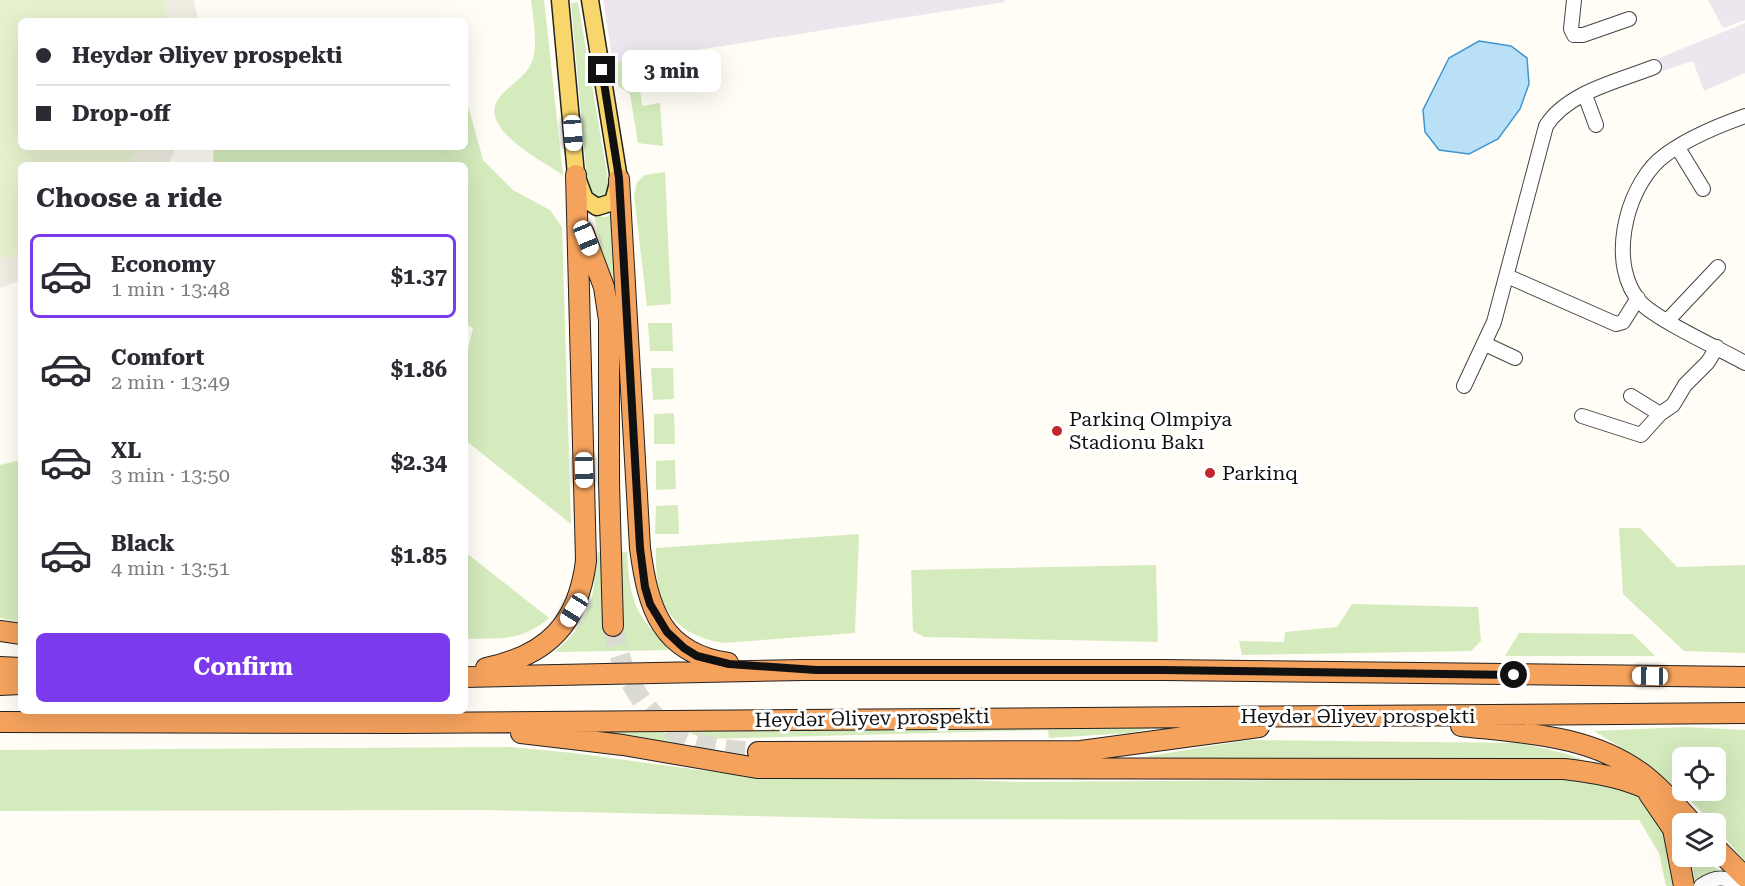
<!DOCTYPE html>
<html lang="en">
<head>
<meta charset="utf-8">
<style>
	:root { --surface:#fff; --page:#f7f7f7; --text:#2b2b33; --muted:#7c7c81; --line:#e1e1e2; --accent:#7c3aed }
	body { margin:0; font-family:"Roboto Serif",serif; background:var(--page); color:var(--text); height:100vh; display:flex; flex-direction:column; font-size:22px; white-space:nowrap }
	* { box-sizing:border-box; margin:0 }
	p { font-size:20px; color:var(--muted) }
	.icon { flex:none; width:33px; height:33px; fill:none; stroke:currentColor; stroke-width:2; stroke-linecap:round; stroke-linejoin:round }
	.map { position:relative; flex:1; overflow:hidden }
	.side { position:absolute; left:18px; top:162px; width:450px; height:552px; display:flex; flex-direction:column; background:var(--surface); border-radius:9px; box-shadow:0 6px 24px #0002 }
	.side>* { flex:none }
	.hud { position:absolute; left:18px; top:18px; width:450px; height:132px; border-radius:9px; box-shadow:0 6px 24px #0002; display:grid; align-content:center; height:132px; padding:0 18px; background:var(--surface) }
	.fabs { position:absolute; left:1672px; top:747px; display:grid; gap:12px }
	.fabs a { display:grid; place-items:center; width:54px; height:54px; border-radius:9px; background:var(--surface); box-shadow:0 6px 24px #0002; font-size:30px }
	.end { position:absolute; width:27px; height:27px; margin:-14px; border:8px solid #111; background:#fff; box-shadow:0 0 0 3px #fff }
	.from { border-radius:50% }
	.bubble { position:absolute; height:42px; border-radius:9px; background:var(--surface); box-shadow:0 6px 24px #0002; font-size:20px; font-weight:700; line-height:42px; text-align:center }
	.car { position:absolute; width:18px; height:36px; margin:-18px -9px; border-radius:8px; box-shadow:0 0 4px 2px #0007; background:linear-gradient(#fff 24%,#345 0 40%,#fff 0 76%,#345 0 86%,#fff 0) }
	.hud b { display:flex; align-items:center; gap:21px; height:57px; font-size:22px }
	.hud b+b { border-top:2px solid var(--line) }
	.hud i { width:15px; height:15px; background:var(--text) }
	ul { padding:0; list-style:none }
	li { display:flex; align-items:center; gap:18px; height:84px; margin:0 12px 9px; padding:0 6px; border:3px solid transparent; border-radius:9px }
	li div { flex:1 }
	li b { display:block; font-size:22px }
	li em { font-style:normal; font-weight:700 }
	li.selected { border-color:var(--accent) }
	li>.icon { width:54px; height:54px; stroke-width:1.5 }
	h2 { padding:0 18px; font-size:27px; line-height:72px }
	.action { display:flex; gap:12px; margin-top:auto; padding:12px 18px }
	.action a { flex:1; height:69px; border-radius:9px; background:var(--accent); color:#fff; font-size:24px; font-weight:700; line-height:69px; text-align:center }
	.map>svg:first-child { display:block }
</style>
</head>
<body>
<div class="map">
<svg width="1745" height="886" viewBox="0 0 1745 886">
	<rect width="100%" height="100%" fill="#fffdf5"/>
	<!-- industrial -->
	<path fill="#eee6ef" d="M603,0H1005V2L613,63Z
		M1708,0H1745V20L1723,28Z
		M1745,23V73L1704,91L1693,61L1656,73L1652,61Z"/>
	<!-- green -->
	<path fill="#d5ebbd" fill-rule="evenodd" d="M531,0H544L563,175C544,162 476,128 499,98C508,86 525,77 531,64C539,48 533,17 531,0Z
		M578,2L610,192L608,198L597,201L588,191L571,3Z
		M636,59L642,106L660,103L663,146L638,143L630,94L618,86L613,63Z
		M465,104L469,109L483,160L513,190L550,210L562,227L571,524L465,440V362L473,328L465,324V165H213L214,147H465Z
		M665,172L671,304L647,306L634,195L637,182L645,175Z
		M615,213L622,303L615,304L594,216L605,217Z
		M648,323H672L673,351H650Z
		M651,368H673L674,399L653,400Z
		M674,413L675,444H654V414Z
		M21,460V623L0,618V465Z
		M675,460L676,489L656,490V461Z
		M678,505L679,534H655L656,506Z
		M1619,528H1640L1677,567L1745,565V653L1684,651L1623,594Z
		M859,534L855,633L723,643C668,634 654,600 656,548Z
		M465,552L549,618C521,642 500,638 465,639Z
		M595,552L602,553V592L606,635L623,629L617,552H627C630,602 635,616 672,650L555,652C592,618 595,602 595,552Z
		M1156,565L1158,642L924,637L913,631L911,570Z
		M1352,604L1478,607L1481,641L1471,651L1242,655L1239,641L1284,642L1285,632L1337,627Z
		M1519,633L1633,634L1655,656H1505Z
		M1193,720L1129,733L1049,738L1048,730L703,739L680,728Z
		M1686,727L1745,730V861L1716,828V824L1712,823C1678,785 1638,757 1594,731ZM1683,758H1716V790H1683Z
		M658,728L688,748L584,729Z
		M1248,740L1521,743L1567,754L1594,764L1143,757Z
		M511,747L573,753L758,778H919L1019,782L1575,778C1590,781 1607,783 1621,788C1661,801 1670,851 1678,886H1666L1659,853L1639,820L881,819L484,810L0,811V750Z
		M1684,857H1704L1720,872L1702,876L1692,886Z"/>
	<!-- pitch -->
	<path fill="#e6f2cf" d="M0,0H165L167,21H21V147H141L129,165H21V253L0,259Z"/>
	<!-- plaza -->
	<path fill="#f1ede2" d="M165,0H194L198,21H167Z
		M141,147H176L168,165H129Z
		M21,253V280L0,288V259Z"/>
	<!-- water -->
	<path fill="#b9e0f7" stroke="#3f96cf" stroke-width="1.5" d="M1479,41L1511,46L1527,58L1529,84L1520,109L1498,139L1469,154L1439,150L1425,132L1423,110L1449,58Z"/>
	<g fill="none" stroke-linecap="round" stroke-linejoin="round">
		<!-- highway-tunnel -->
		<path stroke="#dbdad3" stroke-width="20" stroke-dasharray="20 10" stroke-linecap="butt" d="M613,626C620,675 648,727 698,743C718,749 738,751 758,752"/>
		<!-- minor casing -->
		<g stroke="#444" stroke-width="16">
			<path id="minor" d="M1574,0L1571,29L1574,35H1583L1629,19
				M1585,95L1596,125
				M1745,116C1717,126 1682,140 1659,160C1625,191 1607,266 1641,303C1659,321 1720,349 1745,363
				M1678,148L1703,189
				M1507,276L1616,324L1623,322L1638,298
				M1668,320L1718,267
				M1485,344L1515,358
				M1464,386L1494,322L1546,126C1567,92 1619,81 1654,67
				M1631,396L1660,414
				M1582,416L1641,435L1660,414L1673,405L1685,385L1708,362L1717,347
				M1701,886C1716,875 1727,877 1742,886"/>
		</g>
		<!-- major casing -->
		<g stroke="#222" stroke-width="19">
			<path id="major" d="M560,0L576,175L585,199L597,207L613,202L619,179L590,0"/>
		</g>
		<!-- highway casing -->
		<g stroke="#222" stroke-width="22">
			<path id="highway" d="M619,179L640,548C648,608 661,653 728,663
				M583,231L604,287L609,320V482L613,626
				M0,631L21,634
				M0,667L21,668
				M486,668C548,655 578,624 586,561L576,175
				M465,677L802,670H1163L1745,677
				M0,685L21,684
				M0,722L402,723L1745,713
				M1461,726C1524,733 1592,735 1644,775C1662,789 1678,807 1693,824
				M521,733L623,745L757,768L1564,769C1607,774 1641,781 1677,806
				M758,752L1081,751L1259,727
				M1649,794L1673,829L1684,886
				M1716,848L1745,877"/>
		</g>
		<!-- minor -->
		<use href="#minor" stroke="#fff" stroke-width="14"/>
		<!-- major -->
		<use href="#major" stroke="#f9d66b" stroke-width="16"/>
		<!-- highway -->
		<use href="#highway" stroke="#f5a25d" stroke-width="20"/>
	</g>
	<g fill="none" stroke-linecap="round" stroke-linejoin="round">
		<!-- route -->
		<path stroke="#111" stroke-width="8" d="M602,70L619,178L640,548L645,587L650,604L667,632L684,648L697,656L729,664L816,670H1163L1514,675"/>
	</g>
	<!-- markers -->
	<g fill="#c4262e" stroke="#fff" stroke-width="2">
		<circle cx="1057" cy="431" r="6"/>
		<circle cx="1210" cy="473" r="6"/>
	</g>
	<g text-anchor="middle" stroke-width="6" stroke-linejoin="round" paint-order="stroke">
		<!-- poi labels -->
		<g font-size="20" fill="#111" stroke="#fff" text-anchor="start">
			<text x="1069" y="426">Parkinq Olmpiya<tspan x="1069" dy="23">Stadionu Bakı</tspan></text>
			<text x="1222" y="480">Parkinq</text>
		</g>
		<!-- street labels -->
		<g font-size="20" fill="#111" stroke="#fff">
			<text x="1358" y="723">Heydər Əliyev prospekti</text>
			<text transform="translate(872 718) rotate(-1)" y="7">Heydər Əliyev prospekti</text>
		</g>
	</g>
</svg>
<div class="fabs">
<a><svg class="icon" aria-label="locate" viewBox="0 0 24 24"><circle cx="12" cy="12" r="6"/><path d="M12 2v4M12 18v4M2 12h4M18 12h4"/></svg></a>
<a><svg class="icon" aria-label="layers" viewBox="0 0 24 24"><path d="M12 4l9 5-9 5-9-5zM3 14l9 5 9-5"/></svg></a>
</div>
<i class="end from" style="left:1514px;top:675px"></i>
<i class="end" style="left:602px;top:70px"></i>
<div class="bubble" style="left:622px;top:50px;width:99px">3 min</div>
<i class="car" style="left:573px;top:133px;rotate:176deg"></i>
<i class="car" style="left:586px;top:238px;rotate:158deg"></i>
<i class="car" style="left:584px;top:470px;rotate:179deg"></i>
<i class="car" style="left:574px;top:610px;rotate:212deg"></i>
<i class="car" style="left:1650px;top:676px;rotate:271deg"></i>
<div class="hud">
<b><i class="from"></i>Heydər Əliyev prospekti</b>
<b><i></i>Drop-off</b>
</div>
<section class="side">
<h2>Choose a ride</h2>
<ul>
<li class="selected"><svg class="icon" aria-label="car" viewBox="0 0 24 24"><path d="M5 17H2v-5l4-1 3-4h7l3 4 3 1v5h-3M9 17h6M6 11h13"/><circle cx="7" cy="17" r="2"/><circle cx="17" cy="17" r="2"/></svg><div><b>Economy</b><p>1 min · 13:48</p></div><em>$1.37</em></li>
<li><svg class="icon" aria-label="car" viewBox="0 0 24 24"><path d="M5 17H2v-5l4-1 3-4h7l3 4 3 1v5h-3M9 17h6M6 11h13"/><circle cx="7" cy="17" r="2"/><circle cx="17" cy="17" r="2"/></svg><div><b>Comfort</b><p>2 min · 13:49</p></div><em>$1.86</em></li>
<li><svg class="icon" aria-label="car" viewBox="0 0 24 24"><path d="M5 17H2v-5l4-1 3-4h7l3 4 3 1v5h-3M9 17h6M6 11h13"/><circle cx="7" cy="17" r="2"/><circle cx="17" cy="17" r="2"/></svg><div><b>XL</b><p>3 min · 13:50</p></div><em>$2.34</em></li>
<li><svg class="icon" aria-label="car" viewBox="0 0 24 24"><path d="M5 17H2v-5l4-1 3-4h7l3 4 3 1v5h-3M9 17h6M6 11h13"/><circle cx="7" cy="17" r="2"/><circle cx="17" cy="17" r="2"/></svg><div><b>Black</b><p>4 min · 13:51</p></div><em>$1.85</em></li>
</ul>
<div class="action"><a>Confirm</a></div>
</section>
</div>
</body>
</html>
